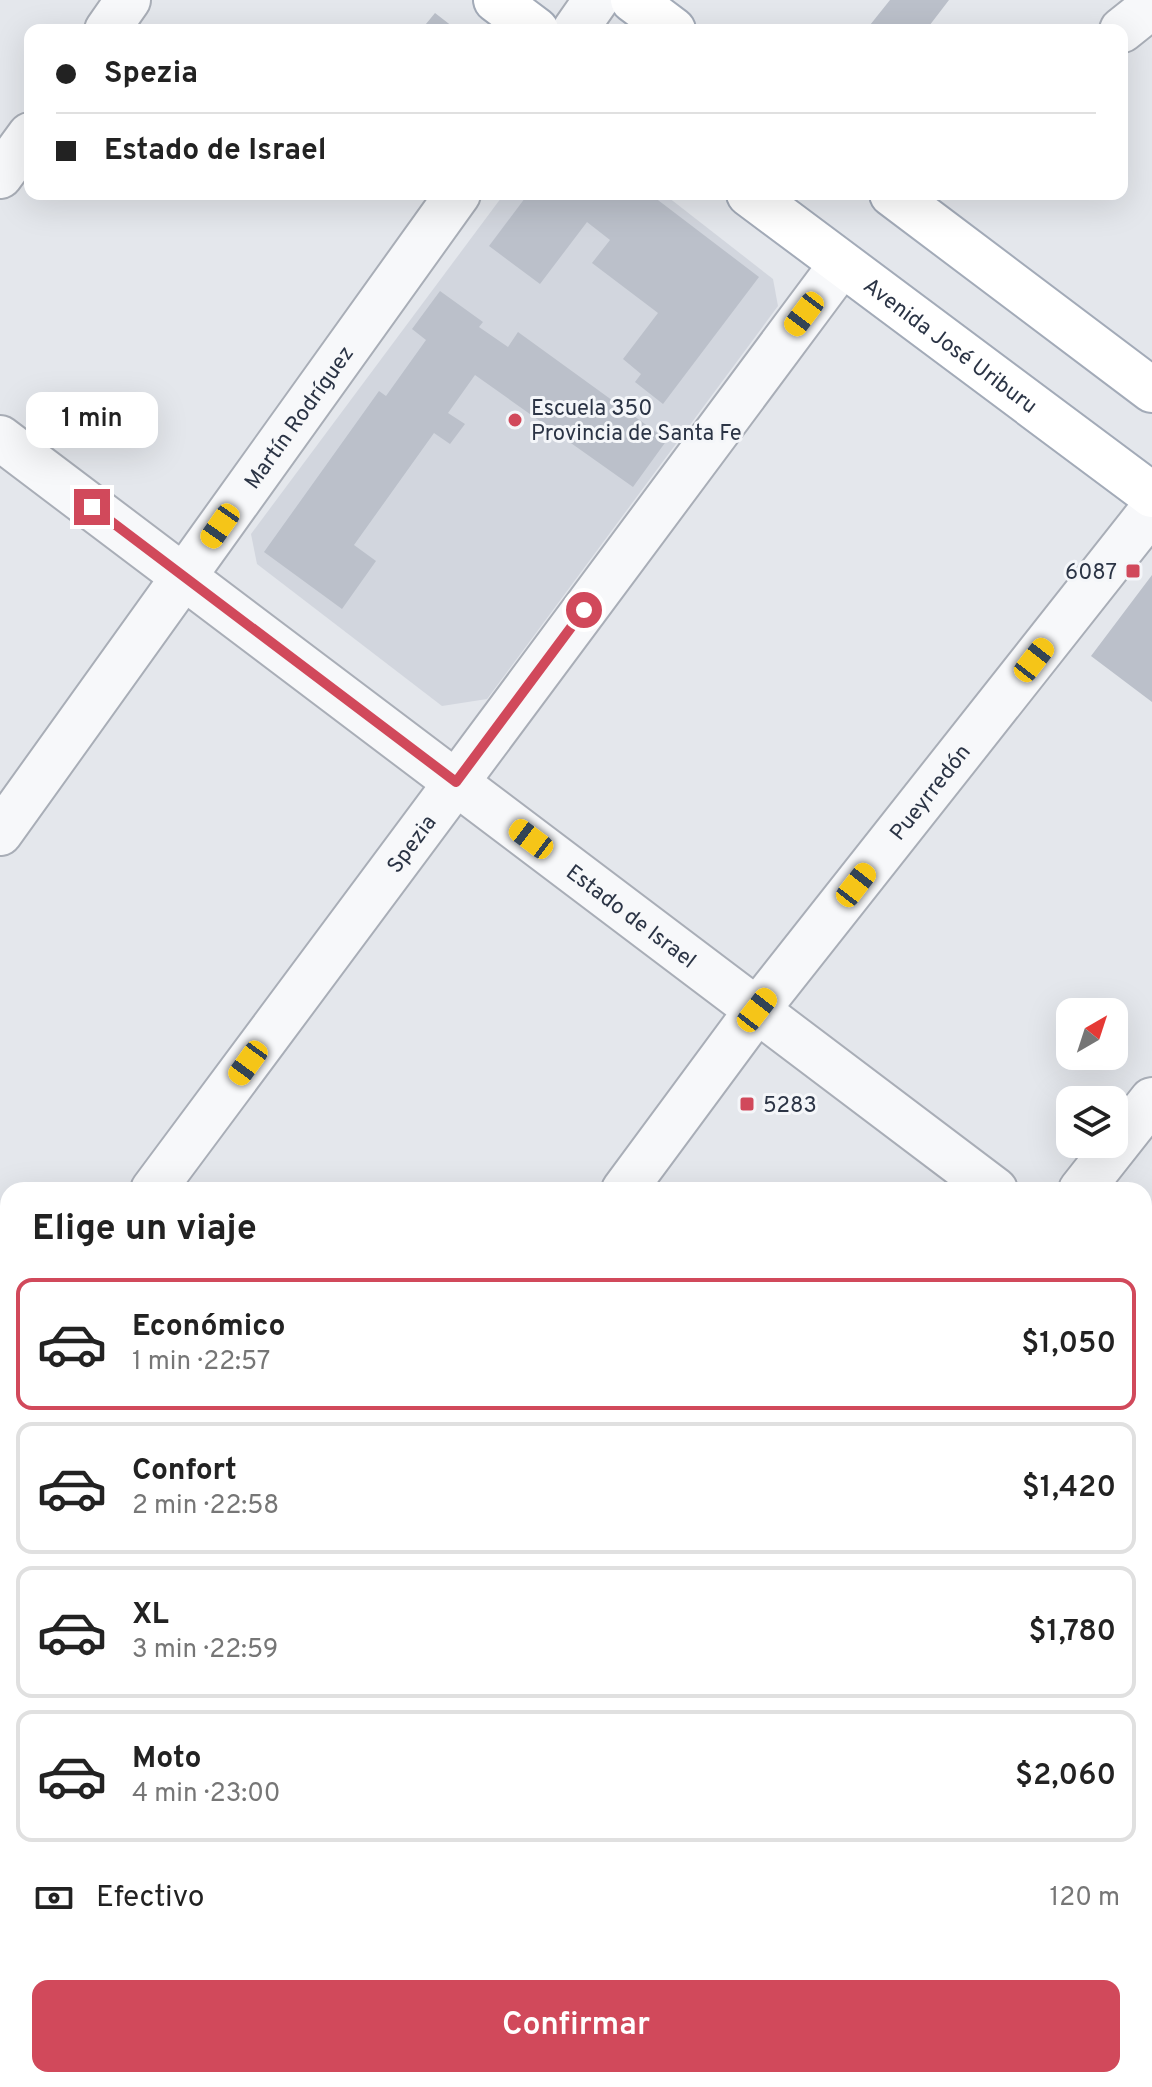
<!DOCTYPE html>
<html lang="es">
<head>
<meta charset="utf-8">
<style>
	:root { --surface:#fff; --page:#f2f2f2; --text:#222; --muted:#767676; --line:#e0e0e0; --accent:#d1495b }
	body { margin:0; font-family:Overpass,sans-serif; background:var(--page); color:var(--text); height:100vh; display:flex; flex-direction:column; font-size:30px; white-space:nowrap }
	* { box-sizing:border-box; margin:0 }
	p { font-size:26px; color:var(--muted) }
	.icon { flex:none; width:44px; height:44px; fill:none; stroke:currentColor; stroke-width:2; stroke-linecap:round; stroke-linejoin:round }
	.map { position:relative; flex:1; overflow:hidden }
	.drawer { position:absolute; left:0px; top:1182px; width:1152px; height:906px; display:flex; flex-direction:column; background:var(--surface); border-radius:24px 24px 0 0; box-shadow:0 8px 32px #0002 }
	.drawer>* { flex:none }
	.top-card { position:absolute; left:24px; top:24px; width:1104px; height:176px; border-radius:16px; box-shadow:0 8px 32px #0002; display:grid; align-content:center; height:176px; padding:0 32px; background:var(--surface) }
	.needle { width:52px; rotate:39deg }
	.controls { position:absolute; left:1056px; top:998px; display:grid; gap:16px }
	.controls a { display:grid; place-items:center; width:72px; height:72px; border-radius:16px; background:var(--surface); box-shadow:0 8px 32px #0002; font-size:40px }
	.end { position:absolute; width:36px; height:36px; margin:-18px; border:10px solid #d1495b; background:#fff; box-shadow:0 0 0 4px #fff }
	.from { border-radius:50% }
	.bubble { position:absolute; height:56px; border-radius:16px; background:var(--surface); box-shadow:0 8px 32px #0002; font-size:26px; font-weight:600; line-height:56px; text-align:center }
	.car { position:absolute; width:24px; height:48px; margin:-24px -12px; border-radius:10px; box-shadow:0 0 6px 2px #0007; background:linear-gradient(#f5c518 24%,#345 0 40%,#f5c518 0 76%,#345 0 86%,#f5c518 0) }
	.top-card b { display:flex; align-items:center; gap:28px; height:76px; font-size:30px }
	.top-card b+b { border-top:2px solid var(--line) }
	.top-card i { width:20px; height:20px; background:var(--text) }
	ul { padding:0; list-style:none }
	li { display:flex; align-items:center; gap:24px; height:132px; margin:0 16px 12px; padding:0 16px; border:4px solid var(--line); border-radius:16px }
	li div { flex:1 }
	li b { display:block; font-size:30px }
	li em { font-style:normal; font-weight:600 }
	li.current { border-color:var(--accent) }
	li>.icon { width:72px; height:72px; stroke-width:1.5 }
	h2 { padding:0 32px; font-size:36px; line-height:96px }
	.pay { display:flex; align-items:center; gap:20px; height:88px; padding:0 32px; font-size:30px }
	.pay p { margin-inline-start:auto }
	.button { display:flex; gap:16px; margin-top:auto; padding:16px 32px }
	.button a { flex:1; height:92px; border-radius:16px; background:var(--accent); color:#fff; font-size:32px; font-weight:600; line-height:92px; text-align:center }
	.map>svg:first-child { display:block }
</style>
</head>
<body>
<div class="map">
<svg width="1152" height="2087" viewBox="0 0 1152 2087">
	<rect width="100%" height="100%" fill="#e4e7ec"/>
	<!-- built -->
	<path fill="#d2d6de" d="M504,194H664L773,279L778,306L487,699L442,706L257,564L251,534Z"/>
	<!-- building -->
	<path fill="#bbc0ca" d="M890,0H949L926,30H866Z
		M435,13L457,30H421Z
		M528,194H650L759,277L663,404L635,382L641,374L623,359L658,313L592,263L610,240L587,222L540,284L489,246Z
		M440,291L483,322L479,327L508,347L518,332L667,440L633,487L475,375L448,413L465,424L450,444L434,433L354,545L376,561L342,609L264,552L379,391L386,396L426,340L412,329Z
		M1152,575V702L1091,656Z"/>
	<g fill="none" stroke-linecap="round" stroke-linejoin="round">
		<!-- minor casing -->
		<g stroke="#a9aeb7" stroke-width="48">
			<g id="minor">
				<path d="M107,30L128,0"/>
				<path d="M575,30L596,0"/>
				<path d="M1122,30L1152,6"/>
				<path d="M0,176L30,135"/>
				<path id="s1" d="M0,438L995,1190"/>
				<path id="s2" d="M0,833L458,194"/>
				<path id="s3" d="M153,1190L841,265"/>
				<path id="s4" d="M624,1190L757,1010L1152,510"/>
				<path d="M1081,1190L1152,1100"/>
				<path d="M0,1268L8,1274"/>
				<path d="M1144,1302L1152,1308"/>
				<path d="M0,1396L8,1385"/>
				<path d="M1144,1665L1152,1654"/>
				<path d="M1144,1715L1152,1721"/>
				<path d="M0,2032L8,2022"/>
				<path d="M1092,2080L1102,2087"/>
				<path d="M831,2087L836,2080"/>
			</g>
		</g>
		<!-- major casing -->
		<g stroke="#a3abb8" stroke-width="48">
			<g id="major">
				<path d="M496,0L536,30"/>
				<path d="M633,0L673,30"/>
				<path id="s5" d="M749,194L1152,495"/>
				<path d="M892,194L1152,390"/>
			</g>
		</g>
		<!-- minor -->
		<use href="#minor" stroke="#f7f8fa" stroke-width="44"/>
		<!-- major -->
		<use href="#major" stroke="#fff" stroke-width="44"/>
	</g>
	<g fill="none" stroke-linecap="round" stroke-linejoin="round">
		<!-- route -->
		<path stroke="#d1495b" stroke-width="10" d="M92,507L456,782L584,610"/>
	</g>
	<!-- markers -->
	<g fill="#d1495b" stroke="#f4f6f9" stroke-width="3">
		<circle cx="515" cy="420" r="8"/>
		<rect x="1125" y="563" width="16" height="16" rx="4"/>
		<rect x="739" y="1096" width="16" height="16" rx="4"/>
	</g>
	<g text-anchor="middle" stroke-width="6" stroke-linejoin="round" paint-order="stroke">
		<!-- street labels -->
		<g font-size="22" fill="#2b3445" stroke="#f4f6f9">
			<text dy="8" stroke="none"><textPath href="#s5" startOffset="252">Avenida José Uriburu</textPath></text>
			<text dy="8" stroke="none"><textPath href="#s2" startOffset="512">Martín Rodríguez</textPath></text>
			<text dy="8" stroke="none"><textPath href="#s4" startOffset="502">Pueyrredón</textPath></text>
			<text dy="8" stroke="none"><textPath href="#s3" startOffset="432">Spezia</textPath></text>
			<text dy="8" stroke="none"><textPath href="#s1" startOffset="792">Estado de Israel</textPath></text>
		</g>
		<!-- poi labels -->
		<g font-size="22" fill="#2b3445" stroke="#f4f6f9" text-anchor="start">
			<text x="531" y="415">Escuela 350<tspan x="531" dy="25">Provincia de Santa Fe</tspan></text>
			<text x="1117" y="579" text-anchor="end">6087</text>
			<text x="763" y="1112">5283</text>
		</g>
	</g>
</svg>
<div class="controls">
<a><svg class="needle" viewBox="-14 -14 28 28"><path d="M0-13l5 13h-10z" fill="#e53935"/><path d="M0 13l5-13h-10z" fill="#767676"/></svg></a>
<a><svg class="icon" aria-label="layers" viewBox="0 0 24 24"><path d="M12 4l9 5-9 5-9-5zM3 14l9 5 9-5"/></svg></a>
</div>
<i class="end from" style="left:584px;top:610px"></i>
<i class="end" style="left:92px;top:507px"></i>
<div class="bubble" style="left:26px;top:392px;width:132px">1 min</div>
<i class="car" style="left:804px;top:314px;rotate:217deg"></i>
<i class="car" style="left:220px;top:526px;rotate:215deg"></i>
<i class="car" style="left:1034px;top:660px;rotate:38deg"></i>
<i class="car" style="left:531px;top:839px;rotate:307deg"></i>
<i class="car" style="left:856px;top:885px;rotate:38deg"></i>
<i class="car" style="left:757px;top:1010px;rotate:38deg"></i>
<i class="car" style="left:248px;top:1063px;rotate:216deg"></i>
<div class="top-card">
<b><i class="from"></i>Spezia</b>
<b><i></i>Estado de Israel</b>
</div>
<section class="drawer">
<h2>Elige un viaje</h2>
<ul>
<li class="current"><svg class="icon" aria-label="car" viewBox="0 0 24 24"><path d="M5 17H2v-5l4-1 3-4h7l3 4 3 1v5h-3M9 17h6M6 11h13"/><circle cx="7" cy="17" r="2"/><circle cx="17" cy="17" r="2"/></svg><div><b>Económico</b><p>1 min · 22:57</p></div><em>$1,050</em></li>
<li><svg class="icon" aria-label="car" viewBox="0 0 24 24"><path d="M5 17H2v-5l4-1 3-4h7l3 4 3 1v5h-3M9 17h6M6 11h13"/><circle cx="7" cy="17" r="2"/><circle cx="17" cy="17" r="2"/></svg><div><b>Confort</b><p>2 min · 22:58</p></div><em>$1,420</em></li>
<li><svg class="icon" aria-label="car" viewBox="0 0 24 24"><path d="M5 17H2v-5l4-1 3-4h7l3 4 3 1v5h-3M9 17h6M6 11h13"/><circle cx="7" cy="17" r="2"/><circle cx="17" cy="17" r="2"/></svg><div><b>XL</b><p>3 min · 22:59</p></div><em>$1,780</em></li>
<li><svg class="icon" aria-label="car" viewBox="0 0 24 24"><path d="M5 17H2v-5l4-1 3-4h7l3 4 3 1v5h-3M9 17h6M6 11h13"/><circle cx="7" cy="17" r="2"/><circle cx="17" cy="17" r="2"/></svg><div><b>Moto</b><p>4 min · 23:00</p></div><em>$2,060</em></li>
</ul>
<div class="pay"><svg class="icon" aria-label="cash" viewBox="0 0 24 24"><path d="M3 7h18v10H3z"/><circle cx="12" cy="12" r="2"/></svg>Efectivo<p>120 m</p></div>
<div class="button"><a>Confirmar</a></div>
</section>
</div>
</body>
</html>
